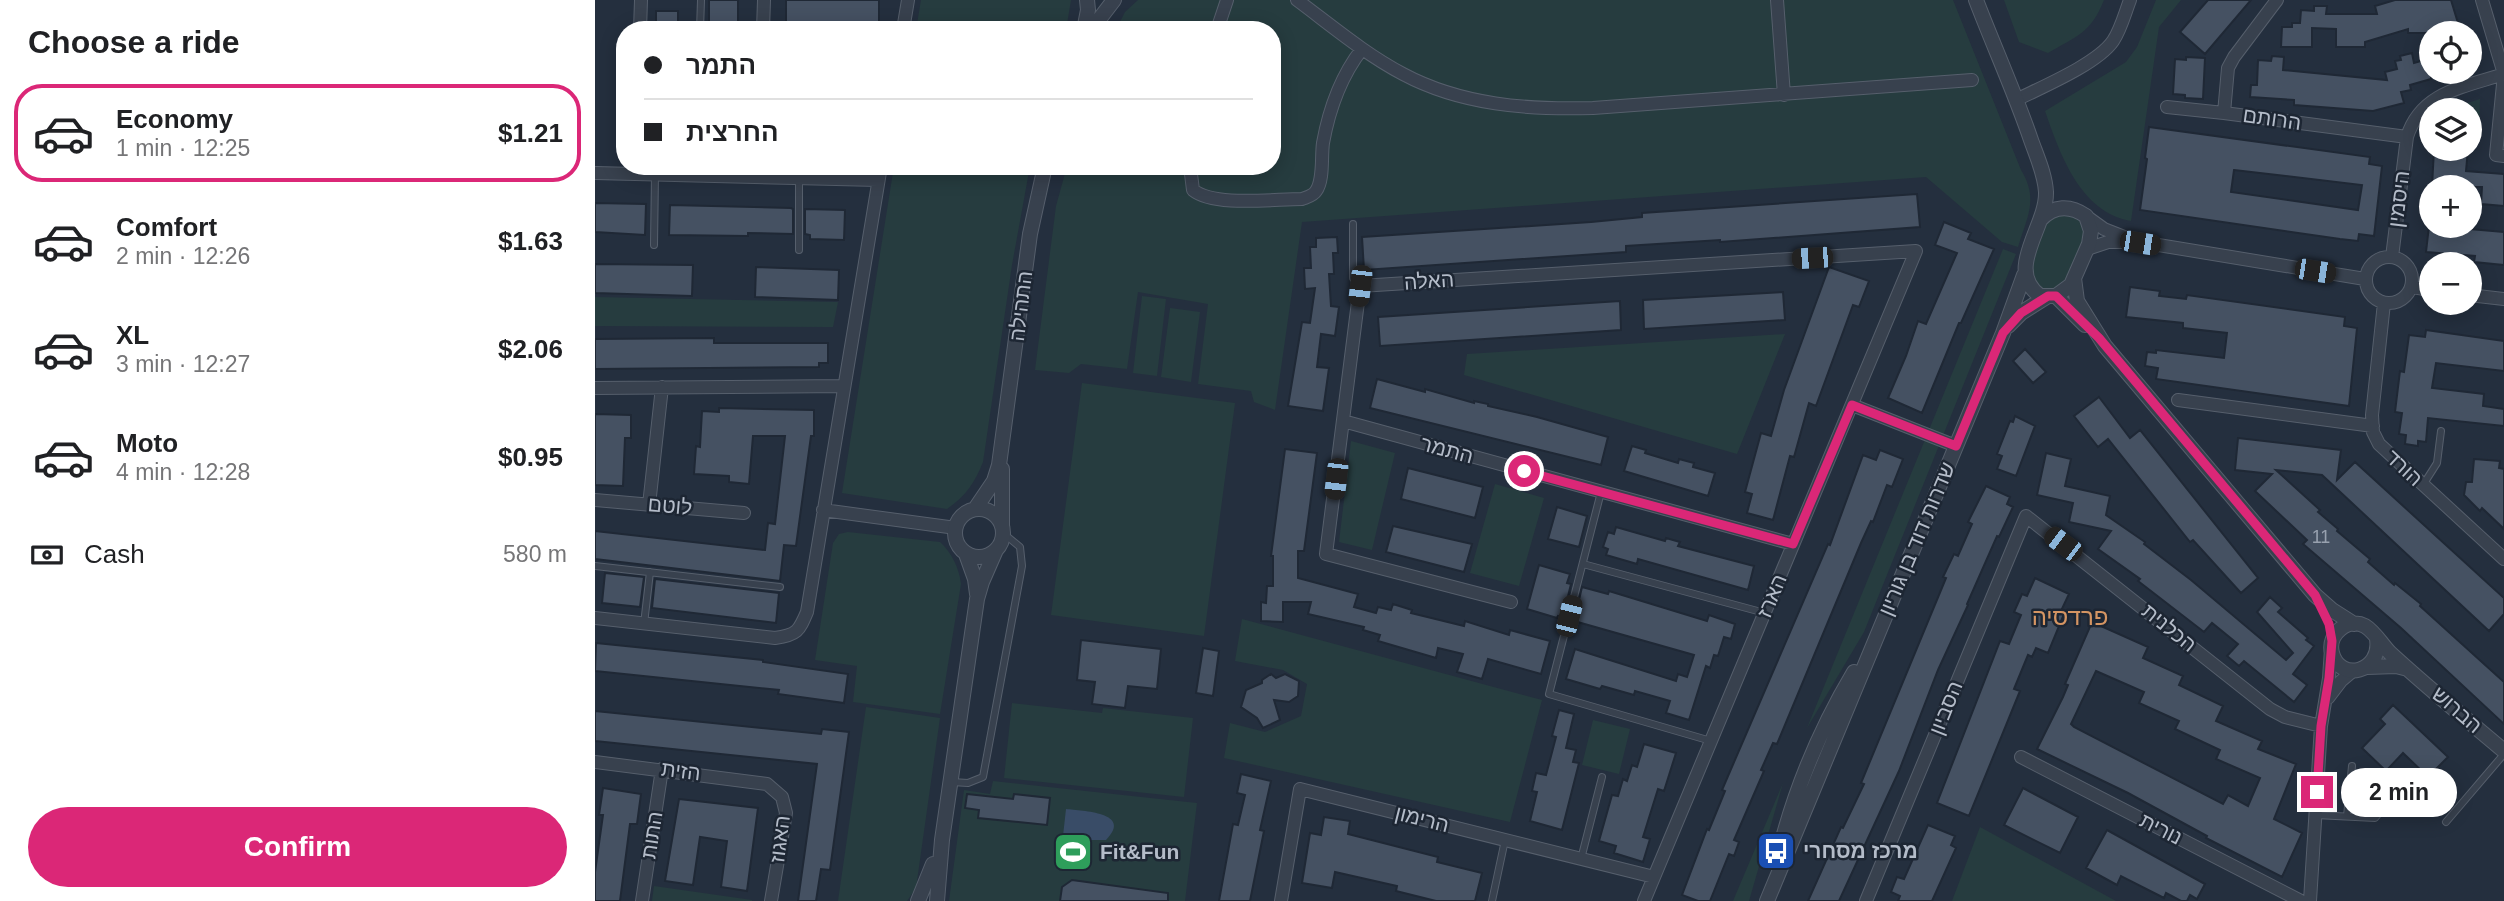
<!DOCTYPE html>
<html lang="en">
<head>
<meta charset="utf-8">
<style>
	:root { --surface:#fff; --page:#f6f6f6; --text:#202124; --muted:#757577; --line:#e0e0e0; --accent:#db2777 }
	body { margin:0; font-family:Arial,Heebo,sans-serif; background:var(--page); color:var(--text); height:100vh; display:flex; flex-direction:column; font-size:26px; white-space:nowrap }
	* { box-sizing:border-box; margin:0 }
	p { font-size:23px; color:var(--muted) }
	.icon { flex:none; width:38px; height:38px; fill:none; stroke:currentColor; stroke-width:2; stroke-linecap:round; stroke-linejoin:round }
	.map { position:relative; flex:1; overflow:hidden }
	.sheet { display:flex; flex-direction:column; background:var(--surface); width:595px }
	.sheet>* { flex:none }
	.banner { position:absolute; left:21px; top:21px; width:665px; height:154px; border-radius:28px; box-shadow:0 4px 18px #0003; display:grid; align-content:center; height:154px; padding:0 28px; background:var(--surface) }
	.fabs { position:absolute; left:1824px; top:21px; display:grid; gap:14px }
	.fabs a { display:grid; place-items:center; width:63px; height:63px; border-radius:50%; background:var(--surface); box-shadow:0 4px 18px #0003; font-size:35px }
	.end { position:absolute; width:32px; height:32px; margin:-16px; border:9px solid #db2777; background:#fff; box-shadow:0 0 0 4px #fff }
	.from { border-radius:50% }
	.bubble { position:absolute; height:49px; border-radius:24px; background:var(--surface); box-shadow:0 4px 18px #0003; font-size:23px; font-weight:600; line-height:49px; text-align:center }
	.car { position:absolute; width:21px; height:42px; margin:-21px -10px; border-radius:9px; box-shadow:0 0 5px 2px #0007; background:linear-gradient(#222 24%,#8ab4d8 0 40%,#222 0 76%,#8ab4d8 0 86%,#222 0) }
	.banner b { display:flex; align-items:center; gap:24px; height:66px; font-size:26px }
	.banner b+b { border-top:2px solid var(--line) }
	.banner i { width:18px; height:18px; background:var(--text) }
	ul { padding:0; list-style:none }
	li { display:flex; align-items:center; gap:21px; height:98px; margin:0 14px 10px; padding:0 14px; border:4px solid transparent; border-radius:28px }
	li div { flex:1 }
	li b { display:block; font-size:26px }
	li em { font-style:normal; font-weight:600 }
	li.on { border-color:var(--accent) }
	li>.icon { width:63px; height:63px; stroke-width:1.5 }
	h2 { padding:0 28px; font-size:32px; line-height:84px }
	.pay { display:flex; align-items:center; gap:18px; height:77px; padding:0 28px; font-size:26px }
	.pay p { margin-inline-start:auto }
	.action { display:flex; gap:14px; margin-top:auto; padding:14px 28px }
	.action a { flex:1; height:80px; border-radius:42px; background:var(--accent); color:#fff; font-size:28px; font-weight:600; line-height:80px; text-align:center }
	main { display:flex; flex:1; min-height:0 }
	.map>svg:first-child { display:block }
</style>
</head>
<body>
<main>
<section class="sheet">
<h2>Choose a ride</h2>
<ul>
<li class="on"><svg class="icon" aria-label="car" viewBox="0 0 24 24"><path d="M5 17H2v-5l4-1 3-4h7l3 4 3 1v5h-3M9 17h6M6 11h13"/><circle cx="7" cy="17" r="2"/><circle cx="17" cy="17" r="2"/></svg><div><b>Economy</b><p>1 min · 12:25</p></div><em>$1.21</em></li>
<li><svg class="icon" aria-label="car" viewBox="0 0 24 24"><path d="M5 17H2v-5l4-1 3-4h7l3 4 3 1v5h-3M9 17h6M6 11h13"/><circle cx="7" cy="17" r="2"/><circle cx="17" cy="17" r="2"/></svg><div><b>Comfort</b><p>2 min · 12:26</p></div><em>$1.63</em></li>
<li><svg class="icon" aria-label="car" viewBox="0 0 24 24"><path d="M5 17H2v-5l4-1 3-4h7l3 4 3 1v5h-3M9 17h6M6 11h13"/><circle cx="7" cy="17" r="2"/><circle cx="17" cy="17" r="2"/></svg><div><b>XL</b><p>3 min · 12:27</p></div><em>$2.06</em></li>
<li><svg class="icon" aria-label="car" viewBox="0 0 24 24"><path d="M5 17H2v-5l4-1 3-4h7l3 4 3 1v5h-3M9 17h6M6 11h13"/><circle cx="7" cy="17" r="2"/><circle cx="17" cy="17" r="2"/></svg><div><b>Moto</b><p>4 min · 12:28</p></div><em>$0.95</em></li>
</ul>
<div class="pay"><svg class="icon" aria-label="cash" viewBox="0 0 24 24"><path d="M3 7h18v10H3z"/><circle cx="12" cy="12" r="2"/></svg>Cash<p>580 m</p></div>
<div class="action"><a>Confirm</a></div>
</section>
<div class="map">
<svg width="1909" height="901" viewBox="0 0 1909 901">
	<rect width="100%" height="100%" fill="#242f3e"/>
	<!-- green -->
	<path fill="#263c3f" d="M326,0H476L471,30H321Z
		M543,0H1358L1426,170C1444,199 1432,217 1423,247L1407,242L1331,177L707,222L680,410L659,402L656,391L603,384L613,304L543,292L532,369L486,364L474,373L440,370L461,206L472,166H677V30H521L530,12Z
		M1409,0H1509C1496,33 1482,36 1453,53L1424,42Z
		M1561,0H1586L1564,27L1536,221C1485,212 1465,154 1450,111L1531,62L1542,47Z
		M1885,99L1884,138L1874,137V110H1850Z
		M299,166H435L417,265L388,462C380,482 371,496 352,509L247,493Z
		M1470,214C1478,216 1485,218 1489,226C1495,239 1472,286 1458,290C1455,291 1451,290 1447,289L1437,281C1437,266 1442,229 1454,220C1458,216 1465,215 1470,214Z
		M1408,249L1421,254L1269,632L1212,728Z
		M547,296L571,299L562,376L538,373Z
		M0,297L243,302L238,327L0,326Z
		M575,308L605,312L596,382L566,377Z
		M1190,334L1142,454L869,375L872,354Z
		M487,383L640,403L609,636L456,615Z
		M756,441L800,453L777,550L744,542Z
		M900,484L949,498L924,586L875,573Z
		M253,532L345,542C357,553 364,568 366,584L345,714L258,702L262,666L220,660L238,543L244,534Z
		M647,619L947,700L915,822L629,758L635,723L670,732L706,716L712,684L688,670L640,661Z
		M417,703L507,713L508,708L598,718L589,797L409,778Z
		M271,707L345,718L321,888L312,901H243Z
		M998,720L1035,729L1024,774L987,765Z
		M398,781L602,803L590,901H354L369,790L395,794Z
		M1188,783L1154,901H1138Z
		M1385,827L1521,901H1357Z
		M59,886L157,900V901H57Z"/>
	<!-- water -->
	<path fill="#394c67" d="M471,809C487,811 539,812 511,840H494L490,861H472L466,854Z"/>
	<!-- building -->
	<path fill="#455162" stroke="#1f2835" stroke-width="2" fill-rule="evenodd" d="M114,0H143V30H114Z
		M191,0H284V23H191Z
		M1613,0H1656L1610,54L1585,32Z
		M1800,0H1856L1866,33H1813V29L1770,42V47H1741V29L1717,28V47H1686L1687,27H1697V23H1705L1706,10L1719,11V6H1732L1731,14H1782L1780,6Z
		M61,11H83V30H61Z
		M1817,53L1819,63L1836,58V79L1815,85L1816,90L1806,92L1809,103L1778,111L1699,105V100L1655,97L1656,85H1662L1663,60L1676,61L1677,56L1689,57L1688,70L1792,80L1790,72L1802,69L1800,61L1806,60L1805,56Z
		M1591,57L1610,58L1608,99L1590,98V95L1578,94L1580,59L1591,60Z
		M1554,127L1775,157L1774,164L1787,166L1779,236L1764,234L1763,241L1745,239L1545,210L1552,159L1550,158ZM1639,170L1767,185L1763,210L1636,192Z
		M1839,149H1873L1871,171L1909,174V206L1886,204L1887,187H1837Z
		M1322,194L1325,227L1125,242V240L1031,246V252L769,270L767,237L996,222L1047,217V213Z
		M0,203L51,204L50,235L0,232Z
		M75,205L196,208L198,209V234L153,233V236L74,235Z
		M210,209L250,210L249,240L215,239V235L210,234Z
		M1349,222L1376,233L1373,239L1399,249L1366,323H1364L1327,413L1293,398L1311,356L1323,321L1331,324L1362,253L1340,245Z
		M1834,226H1864V228L1909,232V265L1879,262L1880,256L1831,252Z
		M742,237L743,253H738L739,274H734L736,306L744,307L740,336L726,334L722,367L734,368L728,411L693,406L707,322L715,323L720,288L710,289L709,268H716L715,247H721V238Z
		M0,264L98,265L97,296L0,293Z
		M161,267L244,270L243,300L160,297Z
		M1234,267L1274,281L1264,307L1258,305L1221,406L1214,403L1199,457L1195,456L1178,520L1152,513L1157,494L1150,492L1166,433L1176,436L1189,390Z
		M1535,287L1565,291L1564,296L1591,299L1592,295L1750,317L1749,326L1762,328L1754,406L1561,379L1563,368L1550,366L1552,352L1561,353V350L1629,358L1632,333L1588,328V323L1531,317Z
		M1188,292L1190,320L1049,329L1048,300Z
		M1025,301L1026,330L785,346L783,317Z
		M1831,330L1909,341V371L1841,363L1837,388L1889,394L1888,406L1909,409V426L1833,418L1831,442L1823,441V446L1810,444L1811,435L1804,434L1807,413L1800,412L1805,371L1809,372L1814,335L1830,337Z
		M119,338V343H233V363H224V367L0,369V339Z
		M1430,349L1451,372L1438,383L1418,361Z
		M782,379L830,392V389L879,403V401L893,404V406L942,417L1013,437L1006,465L775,408Z
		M1504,397L1535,438L1545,430L1663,578L1646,593L1598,540L1595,542L1513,439L1503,447L1479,416Z
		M124,408L219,410V436H216L201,546L189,545L185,581L0,559V531L170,550L173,523L180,524L190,436H158L154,484L134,482V476L99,474L101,446L105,447L107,411L124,412Z
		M0,414L36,415V438H30L28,486L0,485Z
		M1420,416L1440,426L1421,476L1402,469L1407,456L1402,454L1415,421L1418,422Z
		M1643,438L1746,450L1742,480L1760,462L1909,598V614L1894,631L1727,475L1681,470L1725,510L1723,512L1743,529L1742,531L1775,559L1773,562L1799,585L1800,583L1826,604L1825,606L1909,682V724L1806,628L1708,544L1712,540L1660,491L1677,474L1640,470Z
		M1037,446L1051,450L1050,453L1083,463L1084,459L1099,463L1098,467L1120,473L1113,496L1029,471Z
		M690,449L722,453L709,551H703V578L763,594L759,607L781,613L783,607L796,610L798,604L817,610L816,613L869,626L870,621L914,635L915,630L955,641L946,674L893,659L887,679L862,672L868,654L843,648L841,658L783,641L785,635L768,630L769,627L713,614L716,602H688V622L666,621V602L671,603L672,586H678V556H676Z
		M1285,450L1308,459L1297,487L1292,485L1278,522L1276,521L1266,543L1182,744L1178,743L1166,770L1169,771L1139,840L1144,842L1139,856L1134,854L1115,901H1103L1087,895L1112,829L1114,830L1130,791L1127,790L1233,544L1235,545L1268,455L1281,460Z
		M1451,453L1476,459L1470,486L1515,496L1511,515L1550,542L1549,544L1596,580L1691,660L1698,653L1662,612L1675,597L1687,608L1683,612L1713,638L1711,640L1719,646L1698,674L1712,685L1699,702L1649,661L1644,666L1632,656L1643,644L1617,623L1609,632L1543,581L1545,579L1503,549L1516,531L1474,522L1478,503L1442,495Z
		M1879,459L1905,461L1904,468L1909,469V529L1887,508L1885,511L1869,495L1871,482H1877Z
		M813,468L888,487L880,518L806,499Z
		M1391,486L1415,497L1412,504L1418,507L1404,537L1402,536L1372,604L1373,605L1343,670L1304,771L1244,901H1213L1246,827L1248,828L1269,784L1266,783L1351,578L1348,577L1359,554L1363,556L1377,524L1373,522Z
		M962,507L992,516L984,547L953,539Z
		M798,526L877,544L869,572L791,552Z
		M1021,527L1070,541L1071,538L1085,542L1083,546L1159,566L1153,590L1043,559L1042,564L1011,555L1013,549L1008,547L1013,532L1019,534Z
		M944,565L975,574L972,583L976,584L968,617L963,616L962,618L932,609Z
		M10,573L49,577L45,607L7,603Z
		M1440,578L1474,594L1465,613L1469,614L1453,653L1441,648L1437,657L1433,655L1419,689L1425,691L1374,816L1342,803L1405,641L1414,644L1426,615L1419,612L1427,594L1432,596Z
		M60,579L184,593L181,623L57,608Z
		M987,587L1013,594L1014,591L1112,621L1114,615L1140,624L1136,639L1129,637L1123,656L1119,655L1115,668L1111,666L1094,720L1071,713L1075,701L1040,691L1039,695L1007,686L1005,689L971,679L980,649L1081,681L1083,674L1092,677L1099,655L979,621Z
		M1497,622L1553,647L1548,658L1588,676L1584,685L1628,706L1621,721L1667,741L1663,749L1701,764L1679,819L1707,833L1687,877L1611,838L1612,836L1533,793L1442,749L1468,697L1473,685L1470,684ZM1501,671L1549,692L1544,703L1584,721L1580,729L1625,750L1621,759L1665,778L1653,806L1633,795L1628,804L1479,727L1476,724Z
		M486,640L566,649L562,689L533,686L530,708L497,704L500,682L482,680Z
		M1,643L168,660V662L253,674L249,703L183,694L184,690L0,671Z
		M608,648L624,651L618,696L601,693Z
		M676,674L681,678L690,674L704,681L703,696L694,702L679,700L685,720L668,728L662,718L646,707L651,690L667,683V680Z
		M1798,705L1853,757L1833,777L1808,753L1791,771L1767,748L1790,724L1785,719Z
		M964,710L979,714L971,748L981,750L978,762L984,763L967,830L935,821L942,792L937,791L941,773L951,775L961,737L957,736Z
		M0,711L226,734L227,729L254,732L235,870L226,869L221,901H203L222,764L0,741Z
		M1049,744L1081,753L1069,791L1063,789L1048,837L1055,839L1048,862L1019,853L1021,846L1004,841L1017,795L1023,796L1028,779L1032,781L1037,765L1042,767Z
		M646,774L676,781L665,830L669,831L655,901H624L638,824L643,825L650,795L642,793Z
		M8,788L46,794L42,824H35L25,901H0V872L8,815H4Z
		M1428,788L1483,817L1465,853L1409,825Z
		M372,794L418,799L419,794L455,798L452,825L383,818L384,810L370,808Z
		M84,799L163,808L152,891L126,887L132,841L105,837L98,885L70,881Z
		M729,817L755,821L753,834L843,857L842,862L887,873L880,901H841L801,891L802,886L740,872L737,888L707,883L715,833L726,835Z
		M1333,825L1360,836L1356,845L1361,848L1337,901H1303L1305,896L1296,892L1302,877L1309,879Z
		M1512,830L1610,884L1602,899L1595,895L1592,901H1586L1571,893L1569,898L1526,876L1522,885L1491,868Z
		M477,880L573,893V901H465L467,887Z"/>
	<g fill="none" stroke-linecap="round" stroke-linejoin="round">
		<!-- service casing -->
		<g stroke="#565f6c" stroke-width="8">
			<path id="service" d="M105,30L106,0
				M758,224V278L765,286
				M59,245L60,174
				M204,250V178
				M1828,485L1842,463L1846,431
				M1006,492L954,694L1116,741
				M988,564L1170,613
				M0,566L185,587
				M49,624L55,572
				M357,782L373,783L388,777L427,566L425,547L408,533
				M1721,815L1780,818L1816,776
				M1752,816L1757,766
				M1851,822L1909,754
				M986,859L1007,777
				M897,901L910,840"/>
		</g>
		<!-- minor casing -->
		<g stroke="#565f6c" stroke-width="14">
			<path id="minor" d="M702,0C737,26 770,54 808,74C866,105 933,110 998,108L1377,80
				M1182,0L1189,95
				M1682,0L1639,57L1633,68L1629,113L1812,137
				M1887,0L1909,74L1901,155L1909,156
				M45,30L46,0
				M168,30L169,0
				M308,30L313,0
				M622,30L632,0
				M1421,100C1447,87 1502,64 1518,41C1526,29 1530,13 1535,0
				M1572,107L1629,113
				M595,166L598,190C619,207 678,199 707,199C712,197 718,196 721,191C729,180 726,157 728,143C734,110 746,76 767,49
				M0,173L283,180
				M1491,216L1509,229L1532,238
				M1492,249L1513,242H1545L1770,279
				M1771 280a23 23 0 1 1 46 0a23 23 0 1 1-46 0Z
				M1797,257L1812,137C1826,92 1869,87 1909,74
				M1817,287L1836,290
				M1874,295L1909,299
				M1789,303L1777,415L1778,432L1784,444L1909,559
				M0,388L249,386
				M1583,400L1778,426
				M1257,405L1361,446
				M748,421L1198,544
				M0,500L149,513
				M54,505L67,387
				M228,510L361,528
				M916,602L731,554L765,286L1321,251L1049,901
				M0,618L180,638C202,635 204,631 212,612L286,166
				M1733,698L1746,681L1759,670
				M1426,757L1706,901
				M0,762L172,784L187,797L191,813L176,901
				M47,901L67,769
				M686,901L705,789L1059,877
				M1271,901L1431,516L1675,709L1690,717L1726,726
				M1715,901L1726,726L1734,678L1736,649"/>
		</g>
		<!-- tertiary casing -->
		<g stroke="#565f6c" stroke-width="16">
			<path id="tertiary" d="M1381,0C1399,47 1420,93 1436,140C1442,157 1450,174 1451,192C1452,227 1409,269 1445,296H1461L1476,285L1494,244L1496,231L1491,216C1475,205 1459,205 1445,220
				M489,30L493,10L492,0
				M496,30L519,0
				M1479,278L1482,301L1510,346L1720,595L1737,610L1759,624
				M1461,296L1490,325
				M1413,326L1426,313L1453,296
				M360 533a24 24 0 1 1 48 0a24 24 0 1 1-48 0Z
				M380,509L399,481L404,465L435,234L450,166
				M407,525V469
				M371,554L380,579L382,594
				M1782,639C1787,672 1745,683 1737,653C1732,634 1753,617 1770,626C1780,632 1787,645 1795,653C1832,687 1871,719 1909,751
				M1772,667L1801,666L1813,669
				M1184,853C1200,789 1225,729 1259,672
				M323,901L338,864
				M342,901L347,840L382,599L387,582L401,550
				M1172,901L1408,333L1429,275"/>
		</g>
		<!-- service -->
		<use href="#service" stroke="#38414e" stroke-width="6"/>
		<!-- minor -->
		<use href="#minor" stroke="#38414e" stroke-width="12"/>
		<!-- tertiary -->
		<use href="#tertiary" stroke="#38414e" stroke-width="14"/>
	</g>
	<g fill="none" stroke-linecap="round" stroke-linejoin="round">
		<!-- route -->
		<path stroke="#db2777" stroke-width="9" d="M929,471L1198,544L1257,405L1361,446L1408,333L1426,313L1453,296H1461L1504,338L1720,595L1734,624L1737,641L1734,678L1726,726L1722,792"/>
	</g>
	<!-- icons -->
	<defs>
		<g id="bus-square" transform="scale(2.0125)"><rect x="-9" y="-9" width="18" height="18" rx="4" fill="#1a4fb4" stroke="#1d2633"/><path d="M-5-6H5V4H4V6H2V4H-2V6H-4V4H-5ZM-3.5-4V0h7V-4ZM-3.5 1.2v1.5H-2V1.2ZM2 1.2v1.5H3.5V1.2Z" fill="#fff"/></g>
		<g id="stadium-square" transform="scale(2.0125)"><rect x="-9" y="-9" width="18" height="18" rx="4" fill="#2e9e5b" stroke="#1d2633"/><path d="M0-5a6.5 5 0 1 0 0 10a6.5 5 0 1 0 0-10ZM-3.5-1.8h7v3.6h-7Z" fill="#fff"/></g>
	</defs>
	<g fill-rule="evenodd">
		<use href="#bus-square" x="1181" y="851"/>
		<use href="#stadium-square" x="478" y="852"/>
	</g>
	<g text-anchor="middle" stroke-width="5" stroke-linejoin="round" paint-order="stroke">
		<!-- number labels -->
		<g font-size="18" fill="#98a1af">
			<text x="1726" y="543">11</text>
		</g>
		<!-- street labels -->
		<g font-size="21" fill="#b4bcc9" stroke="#1d2633">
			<text transform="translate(1677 119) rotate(8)" y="7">הרותם</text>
			<text transform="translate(1804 199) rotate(-83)" y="7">היסמין</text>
			<text transform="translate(834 281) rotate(-4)" y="7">האלה</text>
			<text transform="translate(426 306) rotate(-83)" y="7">התהילה</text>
			<text transform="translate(852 450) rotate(15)" y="7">התמר</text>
			<text transform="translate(1809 468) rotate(43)" y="7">הורד</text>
			<text transform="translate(75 506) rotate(5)" y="7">לוטם</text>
			<text transform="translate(1322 539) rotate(-67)" y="7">שדרות דוד בן גוריון</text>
			<text transform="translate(1177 596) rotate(-67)" y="7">הארז</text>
			<text transform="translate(1574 628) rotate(39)" y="7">הכלנית</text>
			<text transform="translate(1351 708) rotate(-68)" y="7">הסביון</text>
			<text transform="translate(1862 710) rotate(41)" y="7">הברוש</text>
			<text transform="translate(86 771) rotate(7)" y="7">הזית</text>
			<text transform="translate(827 819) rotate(14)" y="7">הרימון</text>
			<text transform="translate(1566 829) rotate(27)" y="7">נורית</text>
			<text transform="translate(57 835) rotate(-81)" y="7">התות</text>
			<text transform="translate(185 839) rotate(-83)" y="7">האגוז</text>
		</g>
		<!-- poi labels -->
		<g font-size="21" font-weight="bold" fill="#b4bcc9" stroke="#1d2633" text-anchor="start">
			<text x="1208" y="858">מרכז מסחרי</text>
			<text x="505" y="859">Fit&amp;Fun</text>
		</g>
		<!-- quarter labels -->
		<g font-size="24" fill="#d59563" stroke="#1d2633">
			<text x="1475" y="625">פרדסיה</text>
		</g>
	</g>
</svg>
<div class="fabs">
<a><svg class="icon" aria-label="locate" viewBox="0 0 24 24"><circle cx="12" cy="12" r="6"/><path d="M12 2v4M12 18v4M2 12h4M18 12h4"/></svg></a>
<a><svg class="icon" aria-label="layers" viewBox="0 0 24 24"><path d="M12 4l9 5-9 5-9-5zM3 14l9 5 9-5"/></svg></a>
<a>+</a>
<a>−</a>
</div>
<i class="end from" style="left:929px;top:471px"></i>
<i class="end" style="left:1722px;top:792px"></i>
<div class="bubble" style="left:1746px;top:768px;width:116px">2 min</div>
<i class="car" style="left:1545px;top:243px;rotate:99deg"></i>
<i class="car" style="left:1217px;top:258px;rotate:267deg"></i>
<i class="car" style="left:1720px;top:271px;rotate:99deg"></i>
<i class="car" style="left:765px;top:286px;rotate:187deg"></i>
<i class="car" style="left:741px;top:479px;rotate:187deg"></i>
<i class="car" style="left:1468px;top:544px;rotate:307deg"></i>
<i class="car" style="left:974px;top:616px;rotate:14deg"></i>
<div class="banner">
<b><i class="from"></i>התמר</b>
<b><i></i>החרצית</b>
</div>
</div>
</main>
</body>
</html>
